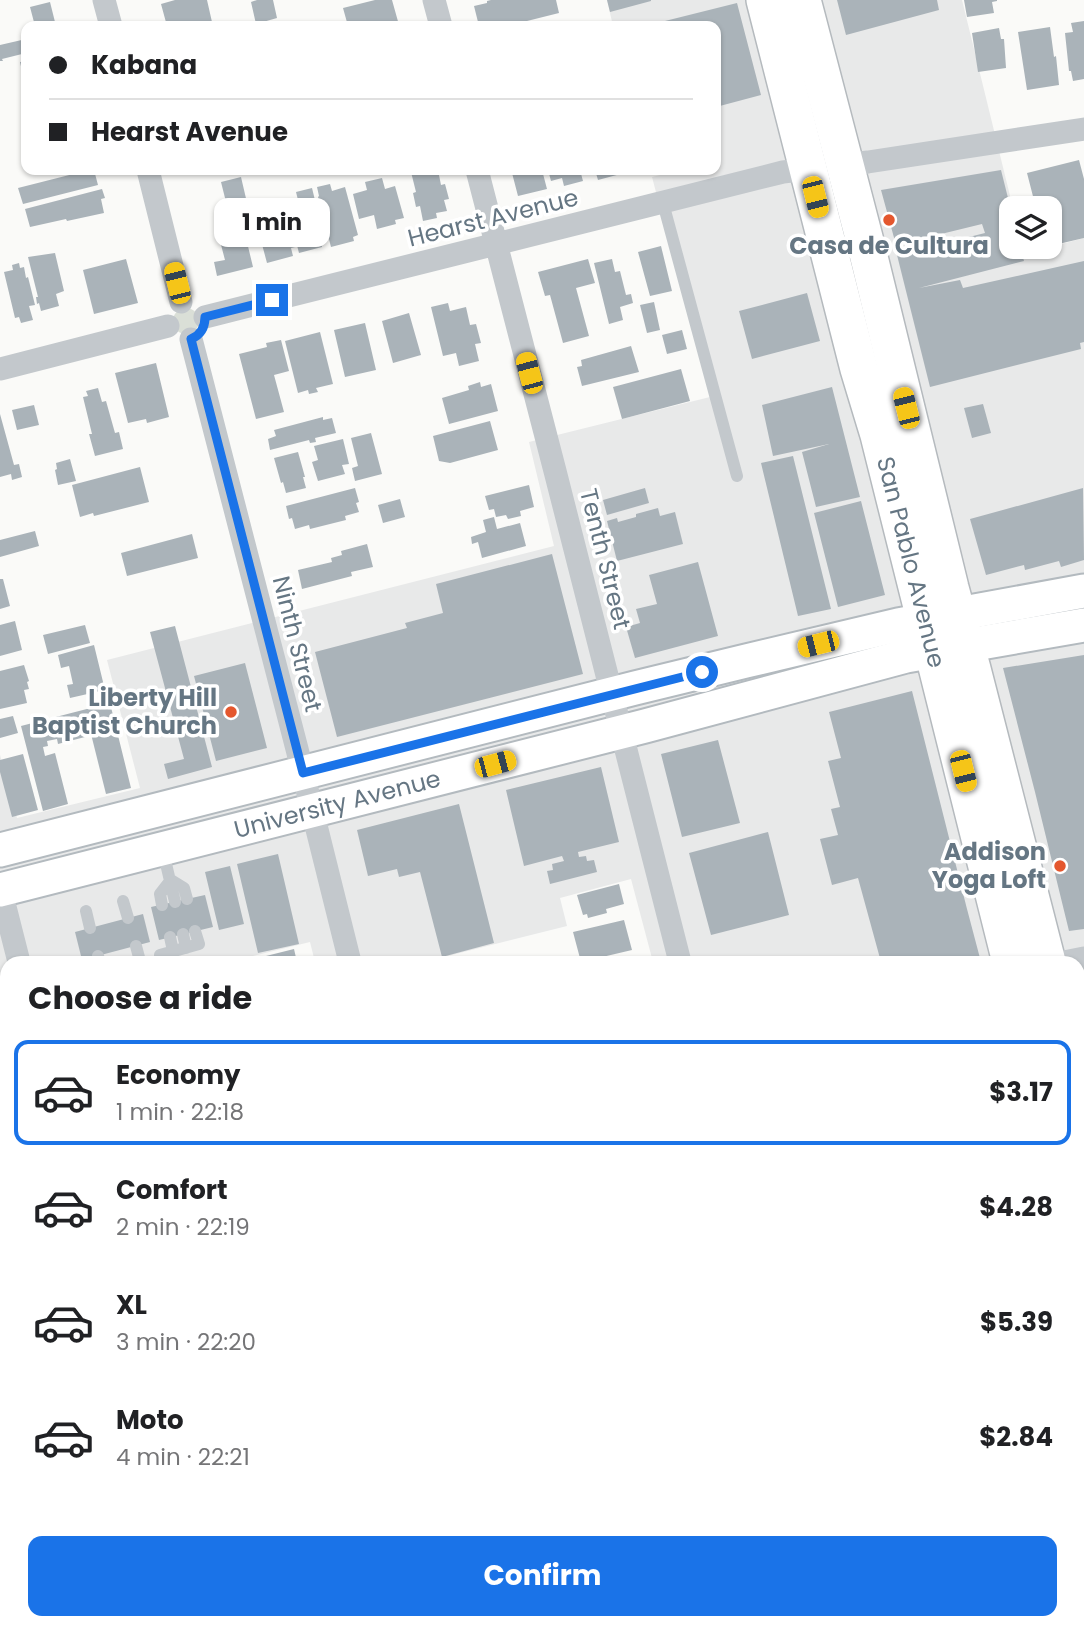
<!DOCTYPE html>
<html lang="en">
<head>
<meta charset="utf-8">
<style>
	:root { --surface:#fff; --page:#f6f6f6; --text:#202124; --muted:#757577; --line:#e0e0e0; --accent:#1a73e8 }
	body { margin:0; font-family:Poppins,sans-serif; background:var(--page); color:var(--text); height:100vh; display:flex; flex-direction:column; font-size:26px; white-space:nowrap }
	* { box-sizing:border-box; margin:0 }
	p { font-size:23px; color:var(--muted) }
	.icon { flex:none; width:38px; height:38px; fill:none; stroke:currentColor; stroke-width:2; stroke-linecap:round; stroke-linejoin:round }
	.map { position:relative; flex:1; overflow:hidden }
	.sheet { position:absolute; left:0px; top:956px; width:1085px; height:674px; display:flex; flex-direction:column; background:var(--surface); border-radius:21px 21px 0 0; box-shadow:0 2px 5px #0004 }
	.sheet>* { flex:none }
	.top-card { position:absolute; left:21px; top:21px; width:700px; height:154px; border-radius:14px; box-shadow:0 2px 5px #0004; display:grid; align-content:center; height:154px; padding:0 28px; background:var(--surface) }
	.tools { position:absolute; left:999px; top:196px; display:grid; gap:14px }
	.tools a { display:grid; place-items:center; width:63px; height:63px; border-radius:14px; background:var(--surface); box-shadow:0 2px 5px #0004; font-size:35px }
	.end { position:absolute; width:32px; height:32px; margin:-16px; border:9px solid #1a73e8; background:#fff; box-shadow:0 0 0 4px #fff }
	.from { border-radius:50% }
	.bubble { position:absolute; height:49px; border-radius:14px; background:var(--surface); box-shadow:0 2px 5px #0004; font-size:23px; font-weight:700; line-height:49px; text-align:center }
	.car { position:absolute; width:21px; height:42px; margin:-21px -10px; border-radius:9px; box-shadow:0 0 5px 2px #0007; background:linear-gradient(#f5c518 24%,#345 0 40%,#f5c518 0 76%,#345 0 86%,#f5c518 0) }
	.top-card b { display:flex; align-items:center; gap:24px; height:66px; font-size:26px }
	.top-card b+b { border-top:2px solid var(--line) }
	.top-card i { width:18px; height:18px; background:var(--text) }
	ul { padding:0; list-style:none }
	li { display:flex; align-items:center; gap:21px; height:105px; margin:0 14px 10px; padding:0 14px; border:4px solid transparent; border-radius:14px }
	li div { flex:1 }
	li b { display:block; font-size:26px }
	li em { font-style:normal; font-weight:700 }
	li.selected { border-color:var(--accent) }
	li>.icon { width:63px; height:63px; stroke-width:1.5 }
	h2 { padding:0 28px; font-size:32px; line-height:84px }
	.action { display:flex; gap:14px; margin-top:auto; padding:14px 28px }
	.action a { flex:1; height:80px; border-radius:14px; background:var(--accent); color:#fff; font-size:28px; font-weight:700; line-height:80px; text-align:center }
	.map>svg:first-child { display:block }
</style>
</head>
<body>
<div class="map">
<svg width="1084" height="1628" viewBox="0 0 1084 1628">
	<rect width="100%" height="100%" fill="#fafaf8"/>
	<!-- built -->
	<path fill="#e8e9e9" d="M607,0H962L1013,208H1012V247H1022L1024,254L1084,238V1628L1078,1622V962H837L836,959L822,962H653L631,879L560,898L567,926L424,962H315L310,942L228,962H7V1018L5,1019L7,1025V1219L0,1221V755L17,818L140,788L107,660L554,546L529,442L710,397L652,177L680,170H716V26H613Z"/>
	<!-- green -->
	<path fill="#dadfd7" d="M173 321a13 13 0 1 1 26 0a13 13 0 1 1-26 0Z"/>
	<!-- building -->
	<path fill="#aab3b9" d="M175,0H207L212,22L195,26H167L161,4Z
		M257,0H273L277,18L256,24L251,2Z
		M375,0H392L399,25L392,26H348L343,8Z
		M491,0H556L559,13L507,26H479L474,6L487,3V1Z
		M607,0H651V1L610,12Z
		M837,0H937L939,10L846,35Z
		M964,0H997V1L992,2L994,13L967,17Z
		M50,2L55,22L35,26L30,7Z
		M737,3L761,95L716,107V26L649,25Z
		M1084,21V79L1073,81L1071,71H1069L1065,33L1073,32L1071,23Z
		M1050,27L1054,57L1056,56L1059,85L1027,90L1018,32Z
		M999,28L1001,39H1004L1006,68L978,72L972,33Z
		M26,39V53L2,59L3,61H0V45Z
		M26,61V84H25L20,62Z
		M1079,160L1084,179V238L1050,246V208H1036L1027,173Z
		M89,170H94L98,185L23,204L18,188Z
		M419,170H438L441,185L445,184L449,199L444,200L447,211L436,213L437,218L423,221L420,206L416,207L413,193L416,192L411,172Z
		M509,170H542L547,189L518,196L512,173L510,174Z
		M548,170H580L583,181L564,186L562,178L551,181Z
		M595,170H628V172L598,180Z
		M1001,170L1012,214V247H1020L1024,261L919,288L960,280L963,288L1084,261V342L1080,343L1081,349L930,387L897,255L985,233L982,224L896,245L881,190Z
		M241,177L248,207L239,209L253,267L217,276L214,262L225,260L214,218L229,214L221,182Z
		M382,178L385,189L395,186L404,218L395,220L396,224L377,229L374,215L359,219L353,194L367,190L365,182Z
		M330,184L332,191L345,187L358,235L353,237L354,241L331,247L318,197L319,196L317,187Z
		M312,188L325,241L321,242L322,247L299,253L286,203L298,200L296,192Z
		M102,189L105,198L101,199L104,213L67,221L66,219L30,227L25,209Z
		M265,204L268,213L280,210L287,236L291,235L295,247L291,248L293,256L267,263L252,207Z
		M661,246L672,291L650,296L638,252Z
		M1024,247H1045V248L1025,253Z
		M55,253L64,291L56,294L59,306L41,311L39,303L37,304L36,297H38L28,257Z
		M126,259L138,303L94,314L83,270Z
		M588,259L595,283L576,288L589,336L563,343L550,295L545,296L538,272Z
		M612,259L615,272L620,271L626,295L631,294L633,303L620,307L623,320L609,324L594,263Z
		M19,263L20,268L24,267L26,278L28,277L35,305L29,306L33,320L21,323L19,317L15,318L4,272L13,270L12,265Z
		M807,293L820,341L752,359L739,311Z
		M654,302L660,330L647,333L640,305Z
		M448,303L450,311L466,307L470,325L476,324L481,343L475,344L479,361L459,366L456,353L443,356L431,307Z
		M409,313L421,355L393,363L382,321Z
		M365,323L376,370L345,377L334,330Z
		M682,330L687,349L667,354L662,335Z
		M320,332L333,384L316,388L318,392L309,394L308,390L298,393L285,341Z
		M281,340L289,371L274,375L284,412L256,419L239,354L267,347L266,343Z
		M631,346L639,372L582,386L577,367L582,366L581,360Z
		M156,363L169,417L147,423L146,419L128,423L115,373Z
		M681,369L690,401L622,419L613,387Z
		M480,382L481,387L491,384L498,411L449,424L442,398L469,390L468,386Z
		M832,387L860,497L816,507L802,452L829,444L773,456L762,405Z
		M98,388L102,402L106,401L115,433L119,432L123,449L95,456L89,434H92L83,397L88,396L86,391Z
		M983,404L991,433L972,438L964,408Z
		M34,405L39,425L17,430L12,410Z
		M0,414L14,465L19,464L22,477L12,480L11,474L0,477Z
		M323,417V420L332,418L336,433L315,438L316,442L310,443L309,440L270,450L268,439L276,436L274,430Z
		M490,421L498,450L450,463L439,461L433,436Z
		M371,433L382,474L355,481L352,468L358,466L351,438Z
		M343,439L349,464L342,465L345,474L318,481L312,462L318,460L314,446Z
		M298,452L305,477H303L306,488L286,493L283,482L281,483L274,458Z
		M793,456L831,609L798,616L761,463Z
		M70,459L76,481L58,485L55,470L57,469L56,463Z
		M140,467L149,502L94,516L93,513L80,517L72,485Z
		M529,485L534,507L520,511L521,516L508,519L506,515L496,517L494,509L489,510L485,496Z
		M355,488L359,502L356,503L359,512L345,516L346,520L310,529L309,525L295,529L292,518L289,519L286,506Z
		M645,488L649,503L607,515L603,500Z
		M1083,488L1084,560L1061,567L1059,561L1025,570L1024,565L986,575L970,519Z
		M400,499L405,517L383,523L378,505Z
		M861,501L885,595L838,607L814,513Z
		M658,508L660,516L675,512L683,544L617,561L607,521L617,518L618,522L636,517V514Z
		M494,517L497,529L520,523L526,546L482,558L478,542L472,544L471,537L486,532L483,520Z
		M35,531L39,546L0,557V540Z
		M192,534L198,558L127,576L121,553Z
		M367,544L373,567L351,572L352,576L302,589L298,570L332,562L331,558L342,555L341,551Z
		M552,554L583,674L337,737L315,652L407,628L405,623L443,613L436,584Z
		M698,562L718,636L635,658L626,627L640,623L636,609L657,604L649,575Z
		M0,579H3L10,606L0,609Z
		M15,621L22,650L0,656V625Z
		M85,625L90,643L48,654L43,635Z
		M175,626L212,767L168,779L164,764L184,759L150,632Z
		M94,645L105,690L70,698L67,685L73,684L69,666L61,668L58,655Z
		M1084,655V929L1069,931L1035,792L1003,668Z
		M245,663L267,748L216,761L194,676Z
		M24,665L29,681L27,682L29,689L24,690L27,703L0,709V671Z
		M912,691L967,909L981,962H881L858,878L832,885L820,839L838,835L831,809L840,807L828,761L841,758L829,712Z
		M110,703L131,788L106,794L91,734L97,733L96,728L84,731L85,737L58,744L57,739L47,741L48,746L43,747L45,756L55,753L68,804L43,811L21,726Z
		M13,716L18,733L0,738V719Z
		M718,740L740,823L682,837L661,754Z
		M23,754L38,810L12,817L0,772V760Z
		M601,767L619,842L578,852L579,857L586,856L587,861L594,860L597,872L550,884L547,871L553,870L552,864L564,861L562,856L524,866L506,790Z
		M459,804L494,943L442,957L420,872L399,877L397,869L368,876L357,830Z
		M768,832L789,915L711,935L689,853Z
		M278,854L299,944L258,953L237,864Z
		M230,866L244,924L219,930L205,872Z
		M619,884L624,904L606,909L607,913L588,918L587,914L583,915L577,895Z
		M205,895L213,927L159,940L151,907Z
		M143,914L150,942L82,960L75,932Z
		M624,920L632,950L581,962L573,932Z
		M294,949L297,962H268L266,956Z
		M0,1011L7,1035V1079L0,1081Z
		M1078,1365L1084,1385V1470L1078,1471Z
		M7,1392V1427L6,1428L0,1403V1394Z
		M7,1464V1481L5,1482L1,1465Z
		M1084,1550V1585L1078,1586V1552Z
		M37,1622H73L74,1623L54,1628H38Z
		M96,1622H142L143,1628H88L87,1624Z
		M277,1622H280L282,1628H258Z
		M416,1622H465L467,1628H408L407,1624Z
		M726,1622H748L750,1628H727Z
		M755,1622H779L780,1628H756Z
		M789,1622H820L821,1626L815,1628H790Z
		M718,1623L719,1628H701V1627Z"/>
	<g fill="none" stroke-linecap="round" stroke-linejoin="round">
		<!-- secondary casing -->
		<g stroke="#b3babf" stroke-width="37">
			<g id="secondary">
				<path d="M0,850L635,688L746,661L898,625L1084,591"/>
				<path id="s1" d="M0,890L645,726L906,656L1084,625"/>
			</g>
		</g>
		<!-- primary casing -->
		<g stroke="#b5babe" stroke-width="40">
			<g id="primary">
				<path id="s2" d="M765,0L859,369L879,435L1011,962"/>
				<path d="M802,0L868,253L950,588L972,669L1047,962"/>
				<path d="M1078,1083L1084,1107"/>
				<path d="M1078,1227L1084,1251"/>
			</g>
		</g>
		<!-- service -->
		<path stroke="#c3c8cc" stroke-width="12" d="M663,203L737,476
			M163,851L175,902
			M123,901L128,918
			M162,905L160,894L171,880L184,888L187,899
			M86,911L90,928
			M183,934L186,948
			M170,937L173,951
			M136,946L140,961
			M160,955L199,944L195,931
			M98,956L100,962"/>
		<!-- minor -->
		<path stroke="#c3c8cc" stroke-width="23" d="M104,0L111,26
			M434,0L441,26
			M148,170L181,302
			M477,170L555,471L680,962
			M205,317L783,172L868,162L1084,129
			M191,339L297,749L350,962
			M0,369L168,326
			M0,887L19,962
			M1064,962L1084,958
			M0,1352L7,1350
			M187,1622L189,1628
			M518,1622L519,1628
			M848,1622L850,1628
			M1052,1628L1075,1622"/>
		<!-- secondary -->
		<use href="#secondary" stroke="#fff" stroke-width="33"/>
		<!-- primary -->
		<use href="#primary" stroke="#fff" stroke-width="37"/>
	</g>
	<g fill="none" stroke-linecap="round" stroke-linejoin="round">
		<!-- route -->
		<path stroke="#1a73e8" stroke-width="9" d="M272,300L205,317C205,328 201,335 191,339L303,773L702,672"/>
	</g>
	<!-- markers -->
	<g fill="#e4572e" stroke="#fff" stroke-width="2.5">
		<circle cx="889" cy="220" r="7"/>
		<circle cx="231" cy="712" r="7"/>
		<circle cx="1060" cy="866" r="7"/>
	</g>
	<g text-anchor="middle" stroke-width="7" stroke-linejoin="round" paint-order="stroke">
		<!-- street labels -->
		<g font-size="24" fill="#657683" stroke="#fff">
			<text transform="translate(493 218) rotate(-14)" y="8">Hearst Avenue</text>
			<text transform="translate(605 559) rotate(76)" y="8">Tenth Street</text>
			<text dy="8" stroke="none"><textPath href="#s2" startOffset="581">San Pablo Avenue</textPath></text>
			<text transform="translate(297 644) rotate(76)" y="8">Ninth Street</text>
			<text dy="8" stroke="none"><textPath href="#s1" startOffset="348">University Avenue</textPath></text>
		</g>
		<!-- poi labels -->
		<g font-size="24" font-weight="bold" fill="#657683" stroke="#fff" text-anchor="end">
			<text x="889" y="254" text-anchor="middle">Casa de Cultura</text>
			<text x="217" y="706">Liberty Hill<tspan x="217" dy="28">Baptist Church</tspan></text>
			<text x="1046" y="860">Addison<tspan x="1046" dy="28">Yoga Loft</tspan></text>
		</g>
	</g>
</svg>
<div class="tools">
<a><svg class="icon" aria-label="layers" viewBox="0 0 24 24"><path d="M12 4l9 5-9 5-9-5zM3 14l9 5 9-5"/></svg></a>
</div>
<i class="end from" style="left:702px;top:672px"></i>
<i class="end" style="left:272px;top:300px"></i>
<div class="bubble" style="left:214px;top:198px;width:116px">1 min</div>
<i class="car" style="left:815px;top:197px;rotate:166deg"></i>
<i class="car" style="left:177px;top:283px;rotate:346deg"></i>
<i class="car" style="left:529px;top:373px;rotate:345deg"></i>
<i class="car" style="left:906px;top:408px;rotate:346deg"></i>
<i class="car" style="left:818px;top:644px;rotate:256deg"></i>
<i class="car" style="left:495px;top:764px;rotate:75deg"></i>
<i class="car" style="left:963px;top:771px;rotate:166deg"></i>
<div class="top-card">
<b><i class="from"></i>Kabana</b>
<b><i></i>Hearst Avenue</b>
</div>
<section class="sheet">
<h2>Choose a ride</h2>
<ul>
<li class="selected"><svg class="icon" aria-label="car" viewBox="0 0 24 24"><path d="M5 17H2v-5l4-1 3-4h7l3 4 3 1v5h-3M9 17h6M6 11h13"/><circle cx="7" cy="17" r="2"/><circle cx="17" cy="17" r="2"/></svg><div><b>Economy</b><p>1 min · 22:18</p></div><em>$3.17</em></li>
<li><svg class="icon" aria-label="car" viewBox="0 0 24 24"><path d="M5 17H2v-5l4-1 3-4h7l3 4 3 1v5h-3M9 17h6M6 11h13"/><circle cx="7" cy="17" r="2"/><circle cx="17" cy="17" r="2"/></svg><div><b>Comfort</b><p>2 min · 22:19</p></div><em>$4.28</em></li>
<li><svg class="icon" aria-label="car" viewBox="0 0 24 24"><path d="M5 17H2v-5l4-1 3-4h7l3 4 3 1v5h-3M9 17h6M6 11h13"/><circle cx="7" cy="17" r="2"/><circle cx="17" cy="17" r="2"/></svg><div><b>XL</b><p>3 min · 22:20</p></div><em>$5.39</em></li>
<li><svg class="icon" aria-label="car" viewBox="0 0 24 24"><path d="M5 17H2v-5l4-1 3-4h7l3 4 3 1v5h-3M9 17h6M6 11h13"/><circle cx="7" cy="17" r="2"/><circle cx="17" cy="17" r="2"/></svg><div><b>Moto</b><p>4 min · 22:21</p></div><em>$2.84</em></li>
</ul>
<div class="action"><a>Confirm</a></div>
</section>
</div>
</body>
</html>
